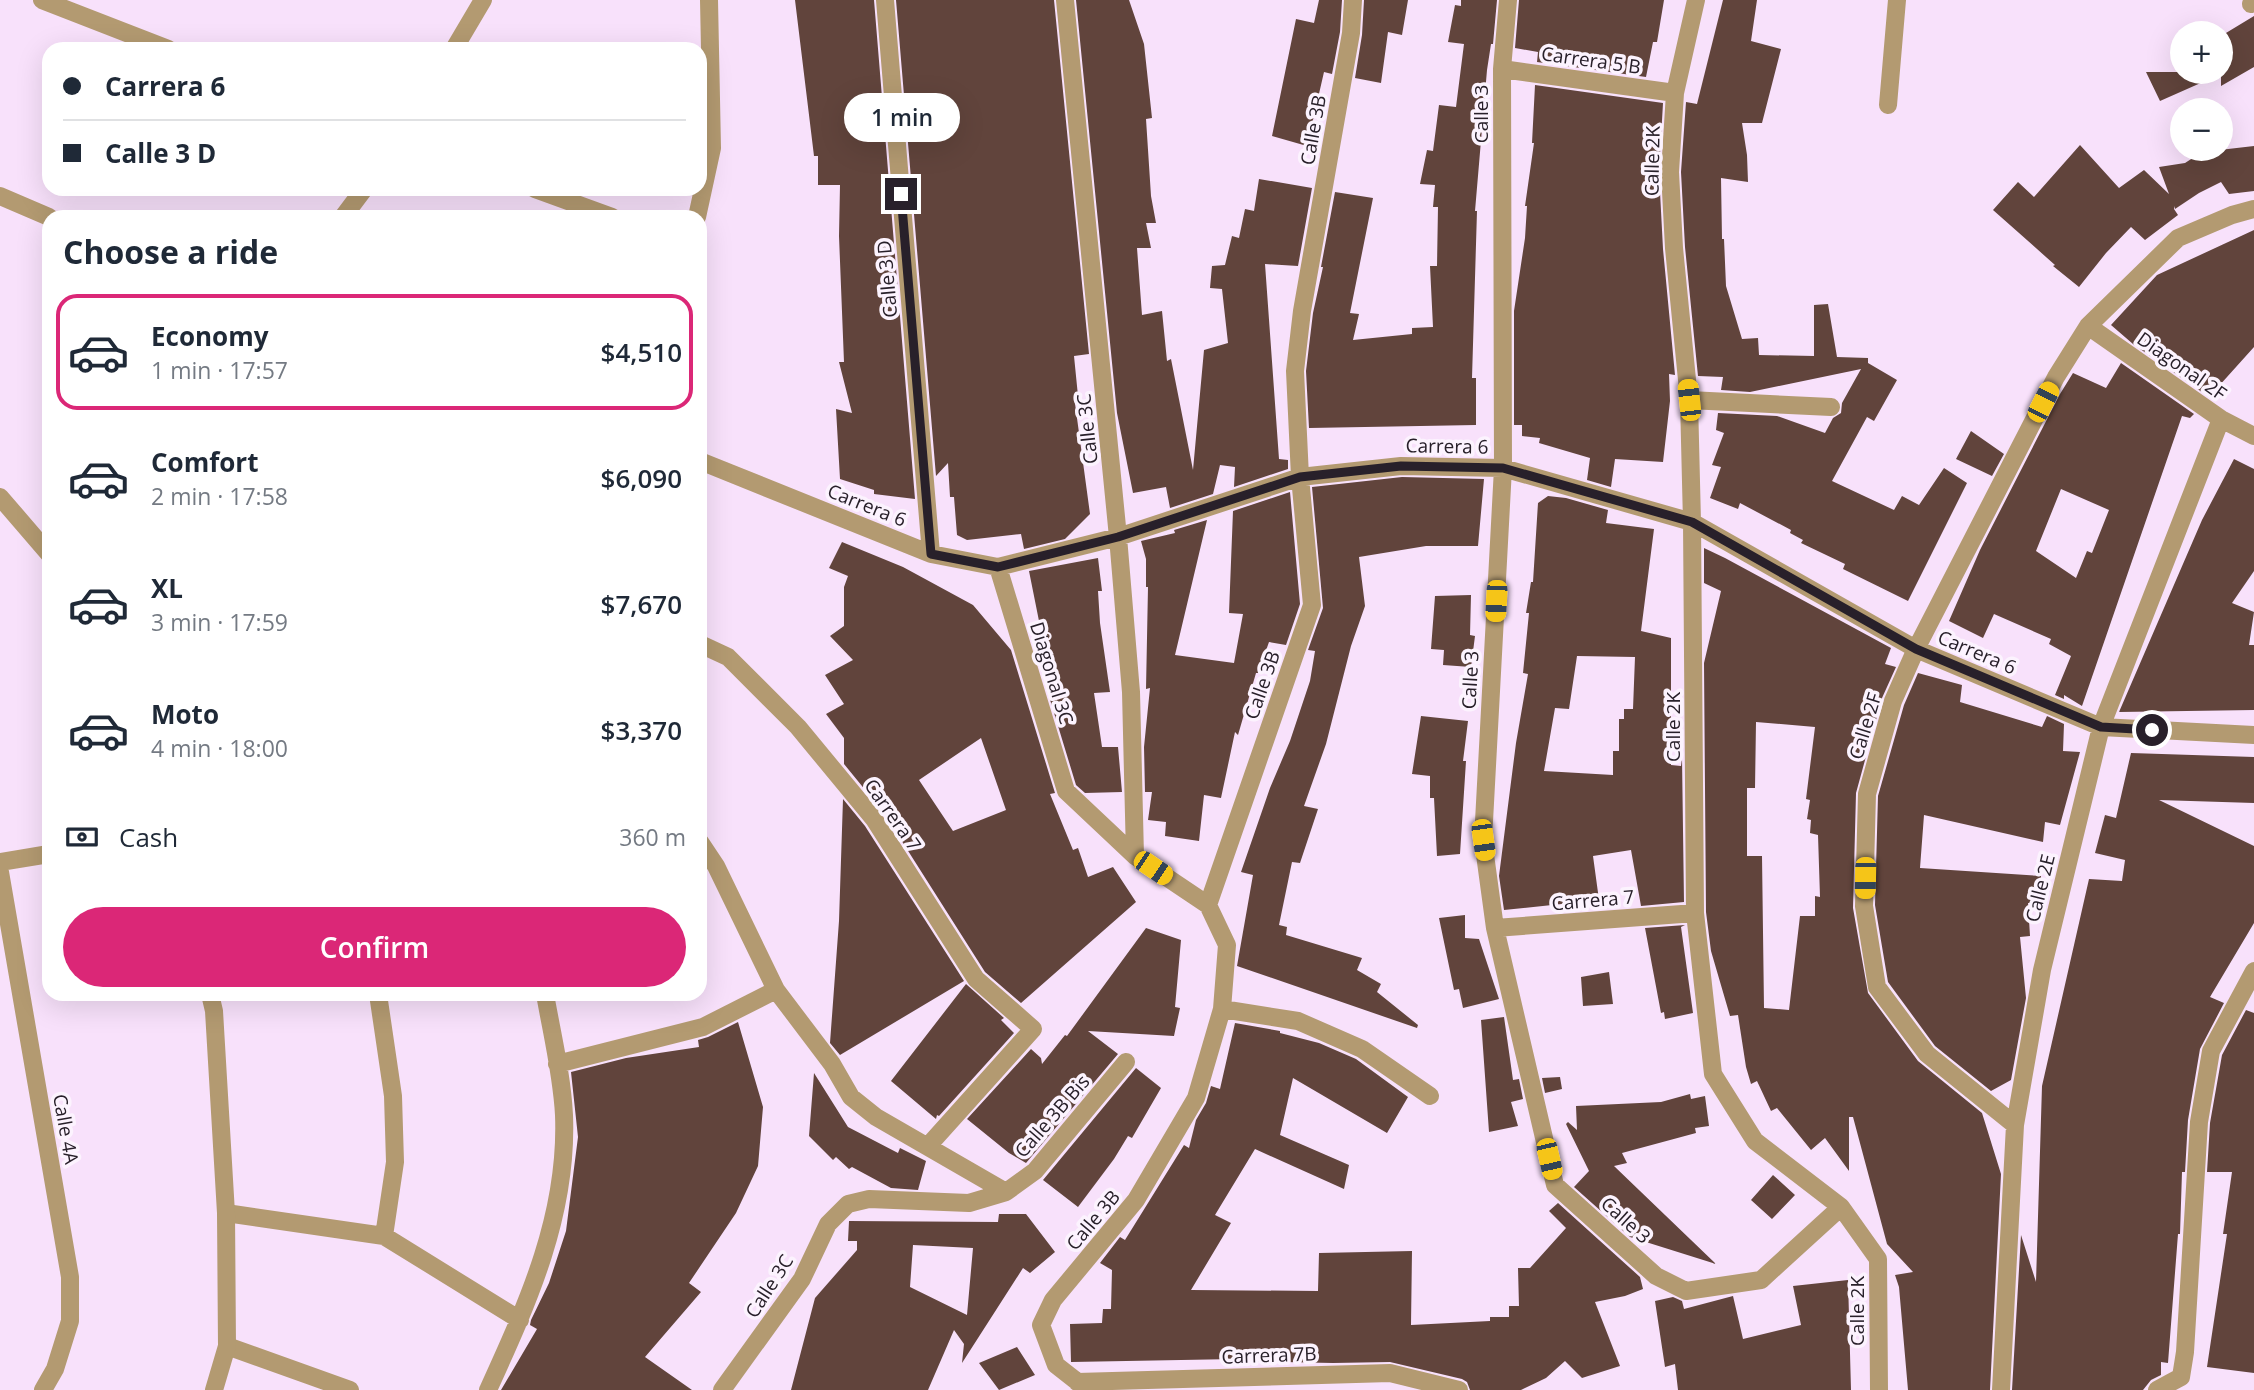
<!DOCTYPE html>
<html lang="en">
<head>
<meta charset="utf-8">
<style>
	:root { --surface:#fff; --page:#f2f2f3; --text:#1f2937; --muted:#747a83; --line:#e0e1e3; --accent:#db2777 }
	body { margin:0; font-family:"Open Sans",sans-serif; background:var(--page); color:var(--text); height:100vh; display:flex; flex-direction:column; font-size:26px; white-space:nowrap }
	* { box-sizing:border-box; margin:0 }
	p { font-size:23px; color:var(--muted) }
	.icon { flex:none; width:38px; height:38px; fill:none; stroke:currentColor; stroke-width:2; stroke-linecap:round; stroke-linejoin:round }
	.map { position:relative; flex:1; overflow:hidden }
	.details { position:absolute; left:42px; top:210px; width:665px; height:791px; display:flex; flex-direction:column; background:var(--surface); border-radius:21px; box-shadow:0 7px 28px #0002 }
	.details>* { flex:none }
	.guide { position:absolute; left:42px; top:42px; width:665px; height:154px; border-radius:21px; box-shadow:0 7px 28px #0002; display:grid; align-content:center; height:154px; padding:0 21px; background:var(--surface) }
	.buttons { position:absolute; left:2170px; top:21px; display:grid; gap:14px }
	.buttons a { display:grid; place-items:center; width:63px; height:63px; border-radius:50%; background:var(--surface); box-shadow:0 7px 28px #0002; font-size:35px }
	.end { position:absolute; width:32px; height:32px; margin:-16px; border:9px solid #28202a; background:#fff; box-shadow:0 0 0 4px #fff }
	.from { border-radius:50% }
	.bubble { position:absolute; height:49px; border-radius:24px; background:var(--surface); box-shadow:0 7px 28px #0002; font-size:23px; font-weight:600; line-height:49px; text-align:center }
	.car { position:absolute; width:21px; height:42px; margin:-21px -10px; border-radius:9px; box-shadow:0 0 5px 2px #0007; background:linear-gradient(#f5c518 24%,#345 0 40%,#f5c518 0 76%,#345 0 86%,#f5c518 0) }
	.guide b { display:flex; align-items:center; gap:24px; height:66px; font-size:26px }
	.guide b+b { border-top:2px solid var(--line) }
	.guide i { width:18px; height:18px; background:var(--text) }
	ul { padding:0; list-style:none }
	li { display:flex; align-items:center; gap:21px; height:116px; margin:0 14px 10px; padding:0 7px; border:4px solid transparent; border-radius:21px }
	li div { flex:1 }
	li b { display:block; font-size:26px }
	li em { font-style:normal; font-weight:600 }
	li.active { border-color:var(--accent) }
	li>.icon { width:63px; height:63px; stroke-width:1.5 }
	h2 { padding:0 21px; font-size:32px; line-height:84px }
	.pay { display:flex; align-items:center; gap:18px; height:77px; padding:0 21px; font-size:26px }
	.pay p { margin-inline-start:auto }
	.primary-button { display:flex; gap:14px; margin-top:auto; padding:14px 21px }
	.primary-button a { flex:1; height:80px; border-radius:42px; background:var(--accent); color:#fff; font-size:28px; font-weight:600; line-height:80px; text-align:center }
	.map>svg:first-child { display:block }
</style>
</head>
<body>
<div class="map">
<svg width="2254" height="1390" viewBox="0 0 2254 1390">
	<rect width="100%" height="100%" fill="#f8e1fb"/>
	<!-- building -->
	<path fill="#61443c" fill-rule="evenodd" d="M795,0H874L915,499L874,494V490L840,479L836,409L852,413L839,362H844L839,236L840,185H818V156H814Z
		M896,0H1054L1089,354L1074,356L1078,396H1074L1090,514L1065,539L1024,549L1021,534L967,540L957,535L954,497H950L948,463L936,476Z
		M1076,0H1129L1144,44L1152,118L1146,119L1151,196L1156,223H1146L1151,248H1137L1142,315L1162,311L1167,361L1171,359L1193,470L1204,350L1228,343L1222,289L1210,288L1212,266L1225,265L1232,236L1239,238L1245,209L1254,211L1259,179L1312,188L1298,266L1265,264L1279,459L1288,460V469L1234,487L1235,467L1220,465L1213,494L1170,508L1166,487L1133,493L1117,413Z
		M1319,0H1342L1340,32L1332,74L1324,72L1307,146L1272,136L1296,19L1314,23Z
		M1364,0H1408L1402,35L1388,32L1381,83L1355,78L1362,35Z
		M1461,0H1497L1493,44H1491L1487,70L1475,211H1477L1472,378H1476V425L1309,428L1306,371L1313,313L1323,267H1321L1335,192L1373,198L1350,313L1359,314L1353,340L1412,334V328L1433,327L1430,266H1437L1438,207H1433L1435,185L1420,184L1427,150L1433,151L1439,105L1456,107L1464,44L1448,42L1455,5L1461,6Z
		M1519,0H1664L1657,42H1653L1646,77L1537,62L1538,52L1515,48Z
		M1723,0H1757L1751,41L1781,49L1762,123H1742L1747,155L1748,182L1721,178L1722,239H1724L1726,286L1742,339L1758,338L1759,355L1814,356V305L1828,304L1837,357L1868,358V363L1897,380L1874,421L1867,417L1832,481L1894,510L1902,496L1919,505L1944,468L1967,483L1908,601L1843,569L1845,564L1801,543L1803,540L1790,533L1791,530L1740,503L1738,509L1710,498L1721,467L1712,465L1724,433L1716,430L1718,413L1777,416L1825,433L1833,418L1841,413L1842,403L1861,369L1750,392L1721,390L1723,377L1698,376L1685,247L1681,172L1686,102L1697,104Z
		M2254,16V67L2221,86V74L2160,101L2146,72H2221V36Z
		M1535,85L1663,103L1659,173L1663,249L1675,375L1669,374L1670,401L1663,462L1615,459L1611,487L1587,480L1590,458L1539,443L1540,438L1522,436V425H1514V311L1525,238L1527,206H1525L1534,143H1532Z
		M2080,145L2119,188L2144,170L2169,194L2159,167L2185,163L2202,152L2254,146V191L2229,194L2221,182L2199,193L2175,209L2174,206V209L2178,215L2145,240L2131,227L2106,253L2079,287L2053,266L2055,265L1993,210L2018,182L2034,197Z
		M2254,230V347L2209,397L2133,344L2111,325L2157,275Z
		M2121,363L2194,414L2190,418L2182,416L2082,706L2064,695V699L2055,695L2071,656L2049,644L2051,639L1994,614L1983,638L1949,621L1980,550L2060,394L2073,373L2106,388ZM2061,489L2109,510L2092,553L2087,551L2076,578L2036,551Z
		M1971,431L2004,454L1992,476L1956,459Z
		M2234,459L2254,469V571L2232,603L2254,612L2249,645H2254V710L2119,712L2202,520Z
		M1402,477L1484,479L1478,546H1426L1359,557L1365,606L1351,646L1326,744L1304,806L1318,809L1300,863L1292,862L1279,925L1287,927L1286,935L1362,958L1357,970L1381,984L1377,992L1418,1025L1417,1028L1237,966L1253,875L1241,872L1270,788L1290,741L1310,681L1315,651L1308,650L1323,608L1312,487Z
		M1290,492L1300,604L1286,645L1269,642L1258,673H1256L1238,735L1235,732L1221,798L1204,795L1199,841L1165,836L1166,822L1148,820L1152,792H1145L1144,747L1150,688L1146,689L1148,587H1146V559L1141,541L1175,533L1174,530L1207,520L1175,655L1234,663L1243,614L1229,613L1233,511Z
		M1548,496L1566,498L1608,510L1606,523L1654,529L1641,631L1671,638V765L1681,766L1682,758L1684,902L1641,906L1631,850L1593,856L1599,900L1504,910L1499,876L1516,743L1528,674L1523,673L1529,613H1526L1531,582H1533L1538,503ZM1577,656L1635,657L1633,709H1624V719H1619V751H1613V775L1544,771L1555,708L1569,709Z
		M842,542L903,567L973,605L1011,650L1055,793L1050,794L1073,850L1078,848L1088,877L1113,867L1136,902L1021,1003L985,972L884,813L844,764V738L826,714L844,704L825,675L853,660L830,636L844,626V587L848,576L829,568ZM981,738L1006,810L953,831L919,780Z
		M1704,548L1725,558L1891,648L1885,664L1896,667L1882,698L1856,793L1853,908L1868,993L1918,1061L1982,1113L2001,1174L1990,1390H1908L1899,1287L1895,1275L1913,1272L1887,1244L1853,1117H1849V1171L1825,1138L1811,1150L1777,1108L1771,1111L1757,1081L1751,1084L1746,1067L1738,1015L1730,1016L1711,951L1706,912L1704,663L1721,591L1704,583ZM1756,722L1815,727L1806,799L1810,800L1807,819L1811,820L1810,833L1818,835L1820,897L1815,896V916H1800L1789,1010L1764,1008L1762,856H1747V788H1755Z
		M1098,558L1102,591H1098L1100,623L1110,692L1094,693L1102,747H1118L1122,792L1085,793L1076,785L1048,693L1055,701L1029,571Z
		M1471,595L1470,635L1475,636L1471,667L1443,665L1444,650L1431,649L1435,596Z
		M1918,673L1962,685L1960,702L2042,727L2047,716L2064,724L2063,751L2080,752L2060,825L2045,822L2043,842L1924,815L1920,868L2041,876L2040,903H2028L2030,936L2020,937L2026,998L2011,1080L1991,1091L1935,1046L1888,982L1875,905L1878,796L1904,705Z
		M1421,716L1468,721L1463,761H1466L1460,854L1437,856L1434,798H1430V776L1412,774Z
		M2131,753L2254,757V803L2159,800L2254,846V923L2210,997L2224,1003L2200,1049L2188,1120L2185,1172H2182L2180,1234H2178L2168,1363L2161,1362V1375L2151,1380L2143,1390H2012L2021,1235L2036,1282L2042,1086L2089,879L2122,881L2125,860L2095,853L2105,815L2116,818Z
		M843,799L865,826L964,981L840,1055L830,1043L839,921Z
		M1465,915V938L1479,939L1499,999L1463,1008L1459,989L1454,990L1439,918Z
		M1685,925L1681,927L1693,1013L1665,1019L1664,1012L1661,1013L1645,928Z
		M1146,928L1181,940L1175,1007L1180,1008L1174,1036L1088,1031L1118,1054L1026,1163L1009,1153L967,1119L1031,1049L1041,1058L1042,1064L1065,1035L1067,1036Z
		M1609,972L1613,1004L1583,1006L1581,977Z
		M966,984L1004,1018L1001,1020L1014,1033L939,1116L937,1115L936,1119L891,1081Z
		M2246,1010L2254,1013V1373L2207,1367L2227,1234H2223L2232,1172H2207L2210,1123L2222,1055Z
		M1504,1017L1513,1080L1519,1079L1523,1099L1511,1102L1518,1126L1489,1132L1481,1020Z
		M738,1022L763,1107L758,1166L736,1213L689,1283L701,1292L645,1357L692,1390H501L537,1329L530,1325L531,1320L549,1283L566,1231L578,1137L571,1072L626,1058L699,1047L698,1040L708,1037Z
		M1235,1023L1280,1031V1033L1319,1043L1356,1059L1408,1097L1387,1133L1293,1078L1280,1135L1349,1165L1344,1189L1255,1149L1215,1215L1231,1223L1191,1290L1318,1291L1319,1253L1412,1251L1411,1325L1490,1321V1317H1509V1306H1519L1518,1268H1530L1566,1228L1549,1211L1558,1203L1640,1277L1643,1289L1625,1296L1595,1302L1620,1366L1582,1378L1565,1361L1546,1378L1521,1390H1470L1467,1382L1462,1379L1390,1362L1333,1363L1236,1361V1359L1071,1362L1070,1324L1102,1323L1103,1309H1111L1112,1270L1100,1263L1120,1237L1125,1240L1184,1145L1189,1148L1196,1120L1206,1103L1211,1086L1220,1089Z
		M1136,1068L1161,1088L1132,1138L1128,1136L1114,1159L1078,1207L1043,1180Z
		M814,1073L848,1127L898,1153L900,1148L926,1161L918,1190L891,1188L852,1167L849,1169L836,1157L833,1160L809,1136Z
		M1560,1077L1562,1089L1545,1093L1542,1078Z
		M1690,1094L1691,1099L1705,1096L1709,1126L1695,1128L1696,1133L1622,1153L1627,1163L1614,1166L1716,1264L1630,1237L1574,1187L1589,1171L1566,1124L1568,1122L1577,1130L1576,1106L1661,1102Z
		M1773,1175L1795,1195L1772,1219L1751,1200Z
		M999,1214H1026L1055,1252L1030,1273L1023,1268L962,1363L964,1344L954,1330L928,1390H791L815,1298L857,1250V1241H848L849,1221L998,1222ZM913,1245L973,1248L967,1315L910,1287Z
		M1848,1280L1851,1390H1678L1675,1364L1665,1367L1655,1301L1673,1297L1682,1301L1684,1309L1733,1296L1743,1339L1801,1325L1793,1286Z
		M1017,1347L1035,1375L999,1390L979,1363Z"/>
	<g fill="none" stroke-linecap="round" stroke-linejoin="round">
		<!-- minor -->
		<path stroke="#b39a71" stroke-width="18" d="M42,0L168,49
			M885,0L931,554
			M1065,0L1118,537L1131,692L1135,856
			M1508,0L1502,69L1503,468L1483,840L1495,928L1555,1185L1656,1276L1686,1291L1761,1280L1841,1207
			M1696,0L1675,93L1670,172L1674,248L1689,400L1692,522L1695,913L1713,1074L1755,1141L1841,1207L1878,1259L1879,1390
			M2251,4L2254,2
			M454,49L483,0
			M1502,69L1675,93
			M1888,105L1897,0
			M535,189L612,217
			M0,196L49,217
			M343,217L364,189
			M697,217L712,148L709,0
			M2088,326L2221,419L2254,436
			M1689,400L1831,407
			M700,461L931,554L998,567L1118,537L1300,477L1401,466L1503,468L1692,522L1916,649L2101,727L2254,735
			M998,567L1066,791L1135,856L1208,905
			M700,644L728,657L798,727L874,819L976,979L1033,1029L928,1146
			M700,842L716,866L776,990L832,1064L851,1097L876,1117L1006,1192
			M0,862L49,854
			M0,872L70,1277V1321L55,1369L43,1390
			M1495,928L1695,913
			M378,994L393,1096L395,1162L384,1236
			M1222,1009L1298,1021L1362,1049L1430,1096
			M557,1064L703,1027L776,990
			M2015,1125L1927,1054L1877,987L1864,906L1867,794L1893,701L1916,649L2056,377L2088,326L2178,238L2232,215L2254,209
			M226,1213L384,1236L520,1320
			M227,1346L350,1390
			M1077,1382L1390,1373L1459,1390
			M488,1390C528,1302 568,1215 564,1115C562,1075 552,1034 545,994
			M722,1390L802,1279L828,1224L848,1204L869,1199L969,1203L1006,1192L1035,1171L1126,1062
			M1088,1390L1056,1365L1041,1325L1053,1300L1136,1200L1196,1098L1222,1009L1227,945L1208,905L1312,605L1300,477L1295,371L1302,311L1351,33L1353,0
			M2001,1390L2015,1125L2042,970L2101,727L2221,419"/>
		<!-- tertiary -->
		<path stroke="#b39a71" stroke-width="18" d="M0,497L49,554
			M210,994L214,1011L226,1213L227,1346L214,1390
			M2157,1390L2181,1377L2185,1352L2199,1122L2211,1051L2254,971"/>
	</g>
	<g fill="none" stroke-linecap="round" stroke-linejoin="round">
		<!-- route -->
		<path stroke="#28202a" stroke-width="9" d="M901,194L931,554L998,567L1118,537L1300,477L1401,466L1503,468L1692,522L1916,649L2101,727L2152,730"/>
	</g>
	<g text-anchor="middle" stroke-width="7" stroke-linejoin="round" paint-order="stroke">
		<!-- street labels -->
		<g font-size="19" fill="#28202a" stroke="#fcf3fe">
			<text transform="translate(1591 60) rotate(8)" y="7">Carrera 5 B</text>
			<text transform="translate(1481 114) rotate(-90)" y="7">Calle 3</text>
			<text transform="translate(1313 130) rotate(-80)" y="7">Calle 3B</text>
			<text transform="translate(1652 161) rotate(-89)" y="7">Calle 2K</text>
			<text transform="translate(887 279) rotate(-95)" y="7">Calle 3 D</text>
			<text transform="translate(2182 366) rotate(35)" y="7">Diagonal 2F</text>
			<text transform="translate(1087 429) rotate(-96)" y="7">Calle 3C</text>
			<text transform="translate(1447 446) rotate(1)" y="7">Carrera 6</text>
			<text transform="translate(867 505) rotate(22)" y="7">Carrera 6</text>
			<text transform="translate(1977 652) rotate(23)" y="7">Carrera 6</text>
			<text transform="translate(1052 673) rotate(73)" y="7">Diagonal 3C</text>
			<text transform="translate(1470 680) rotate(-87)" y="7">Calle 3</text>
			<text transform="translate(1262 685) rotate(-71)" y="7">Calle 3B</text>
			<text transform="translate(1865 726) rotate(-73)" y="7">Calle 2F</text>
			<text transform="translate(1673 727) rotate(-90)" y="7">Calle 2K</text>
			<text transform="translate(893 815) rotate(55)" y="7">Carrera 7</text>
			<text transform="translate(2040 888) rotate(-76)" y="7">Calle 2E</text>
			<text transform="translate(1593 900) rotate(-5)" y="7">Carrera 7</text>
			<text transform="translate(1052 1116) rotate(-49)" y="7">Calle 3B Bis</text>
			<text transform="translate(66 1129) rotate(80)" y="7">Calle 4A</text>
			<text transform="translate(1093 1220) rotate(-50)" y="7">Calle 3B</text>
			<text transform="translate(1626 1220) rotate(42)" y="7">Calle 3</text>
			<text transform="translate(769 1286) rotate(-57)" y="7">Calle 3C</text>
			<text transform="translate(1857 1311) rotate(-90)" y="7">Calle 2K</text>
			<text transform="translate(1269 1355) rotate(-2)" y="7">Carrera 7B</text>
		</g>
	</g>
</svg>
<div class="buttons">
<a>+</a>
<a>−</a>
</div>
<i class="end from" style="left:2152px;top:730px"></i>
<i class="end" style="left:901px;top:194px"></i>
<div class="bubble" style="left:844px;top:93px;width:116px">1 min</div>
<i class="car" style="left:1689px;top:400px;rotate:354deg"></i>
<i class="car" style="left:2043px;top:402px;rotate:27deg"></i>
<i class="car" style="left:1496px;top:601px;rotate:183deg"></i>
<i class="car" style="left:1483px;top:840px;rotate:172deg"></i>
<i class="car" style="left:1153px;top:868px;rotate:124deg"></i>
<i class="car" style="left:1865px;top:878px;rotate:181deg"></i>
<i class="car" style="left:1549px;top:1159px;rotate:167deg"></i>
<div class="guide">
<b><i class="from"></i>Carrera 6</b>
<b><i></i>Calle 3 D</b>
</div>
<section class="details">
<h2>Choose a ride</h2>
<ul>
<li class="active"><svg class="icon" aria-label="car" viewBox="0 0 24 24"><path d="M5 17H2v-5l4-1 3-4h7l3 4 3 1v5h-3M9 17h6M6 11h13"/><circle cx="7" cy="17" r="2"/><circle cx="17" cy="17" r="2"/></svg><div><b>Economy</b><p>1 min · 17:57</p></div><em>$4,510</em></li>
<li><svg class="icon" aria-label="car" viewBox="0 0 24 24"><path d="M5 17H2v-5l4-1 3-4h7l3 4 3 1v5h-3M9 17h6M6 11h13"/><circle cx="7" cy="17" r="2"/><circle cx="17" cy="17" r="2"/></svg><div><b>Comfort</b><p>2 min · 17:58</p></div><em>$6,090</em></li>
<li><svg class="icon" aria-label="car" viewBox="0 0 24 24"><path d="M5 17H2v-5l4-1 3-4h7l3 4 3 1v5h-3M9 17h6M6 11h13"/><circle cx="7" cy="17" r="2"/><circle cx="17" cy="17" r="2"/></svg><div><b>XL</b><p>3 min · 17:59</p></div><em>$7,670</em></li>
<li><svg class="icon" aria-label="car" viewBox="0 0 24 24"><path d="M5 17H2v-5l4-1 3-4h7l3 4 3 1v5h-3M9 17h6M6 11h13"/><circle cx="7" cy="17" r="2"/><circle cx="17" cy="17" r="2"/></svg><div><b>Moto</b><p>4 min · 18:00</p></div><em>$3,370</em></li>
</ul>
<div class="pay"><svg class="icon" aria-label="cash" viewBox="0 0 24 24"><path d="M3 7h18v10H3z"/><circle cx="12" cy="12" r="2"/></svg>Cash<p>360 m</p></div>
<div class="primary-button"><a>Confirm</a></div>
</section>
</div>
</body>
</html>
